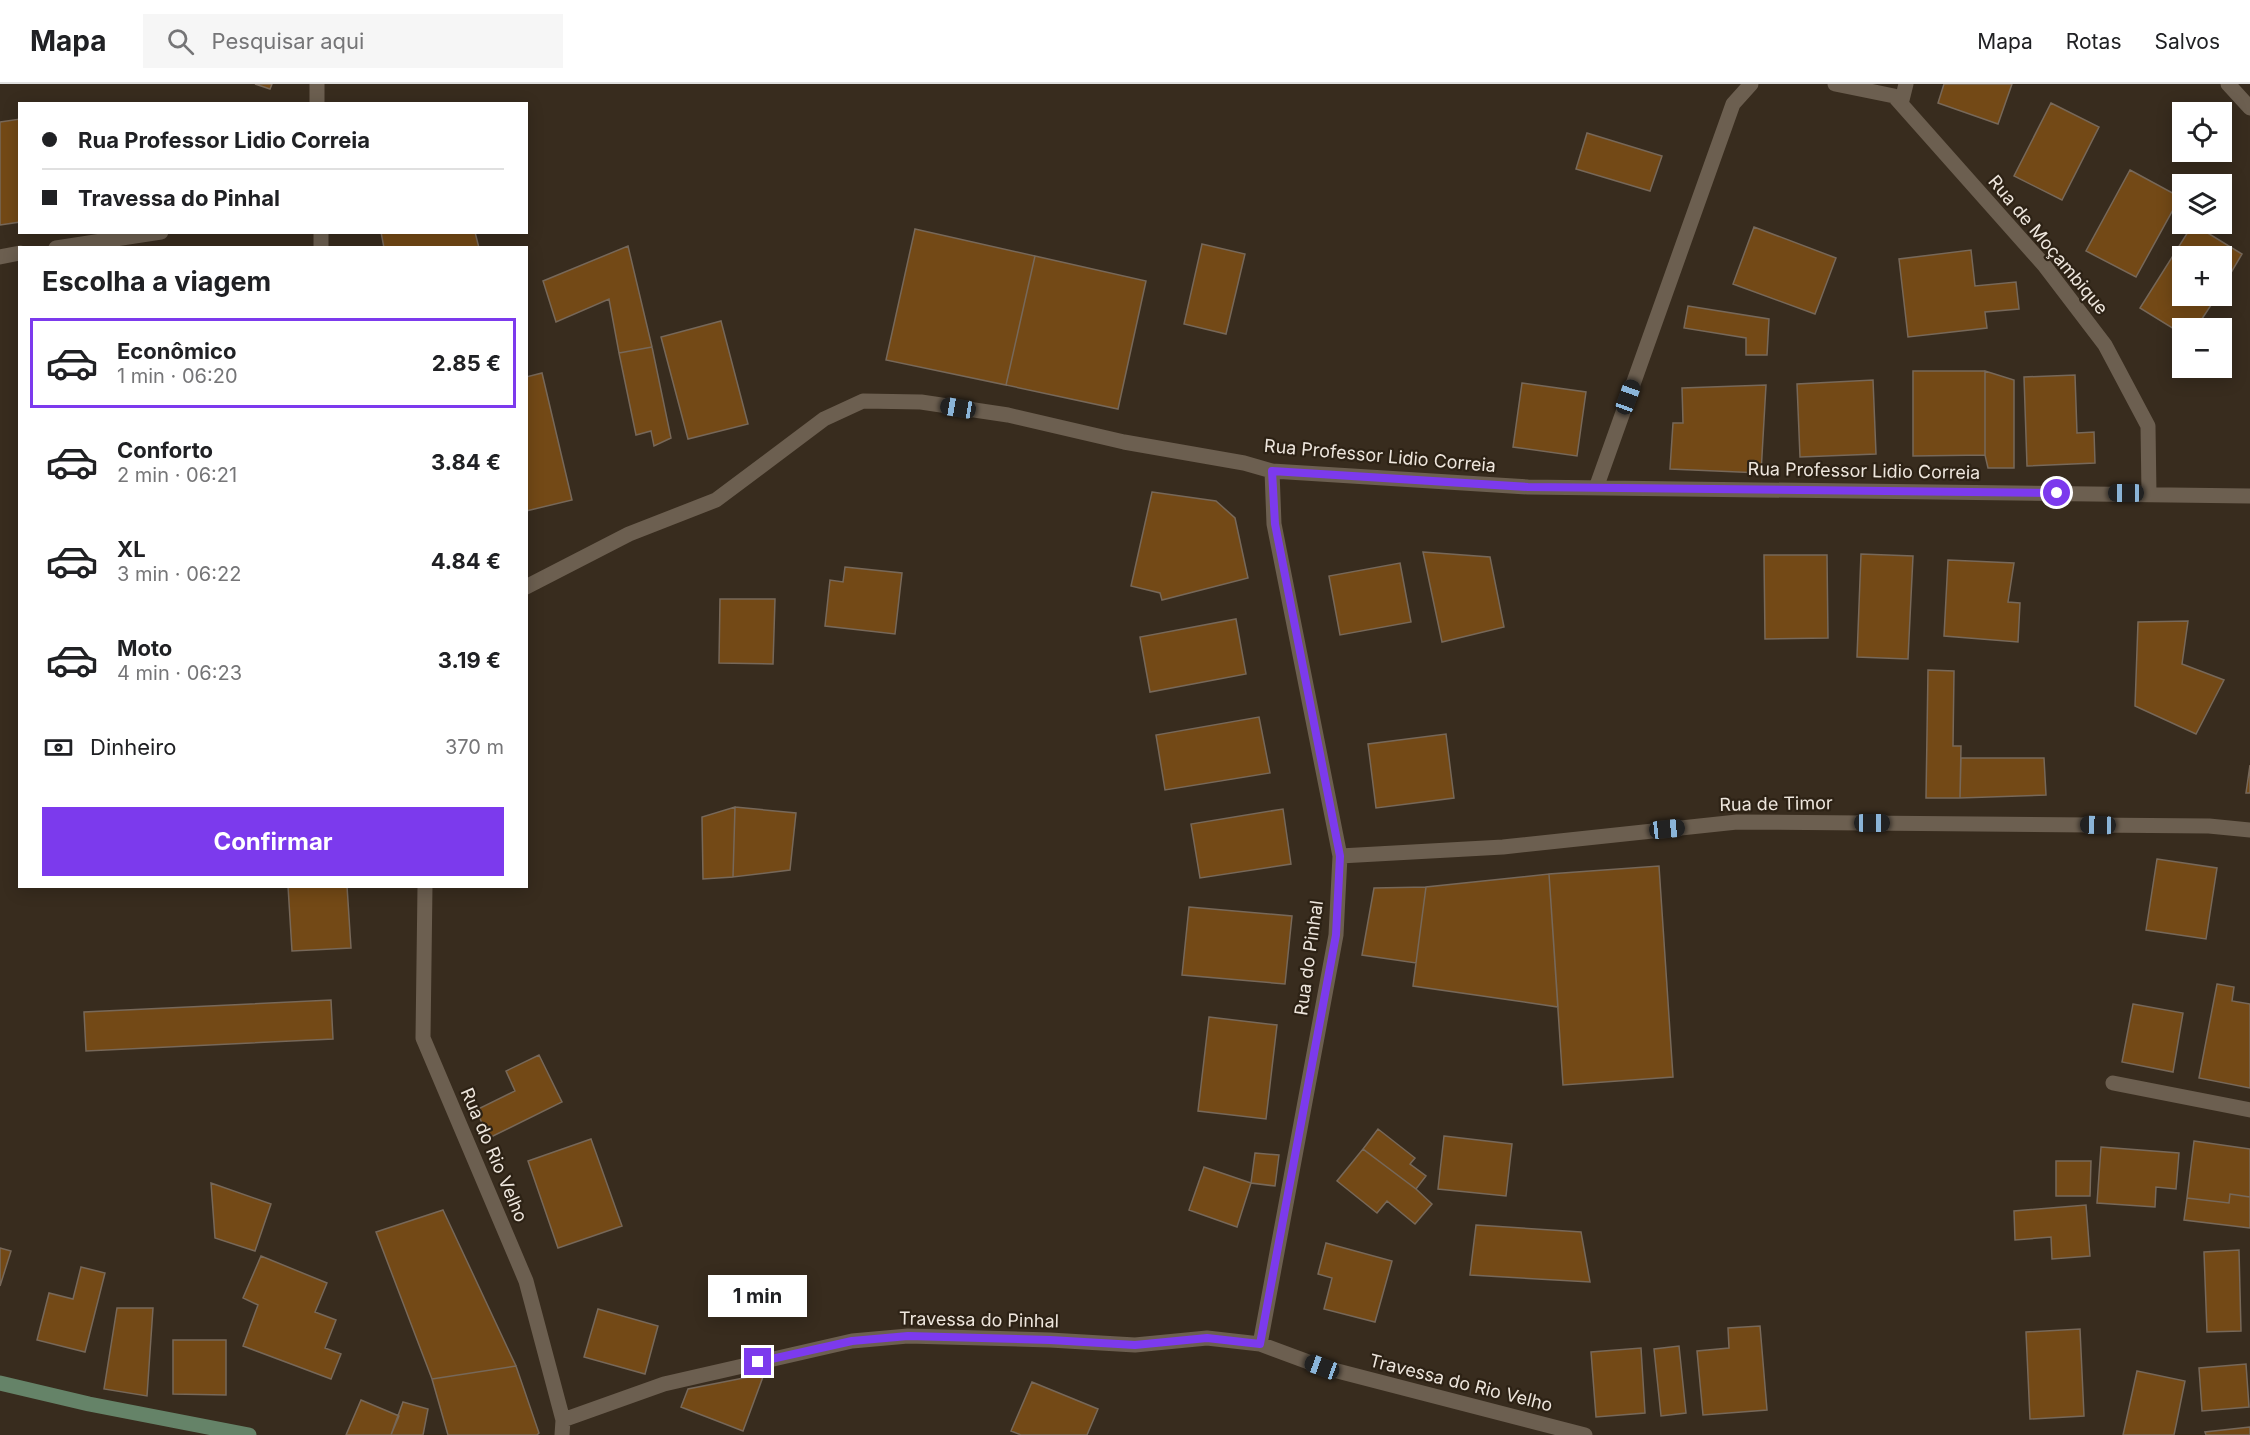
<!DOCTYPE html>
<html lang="pt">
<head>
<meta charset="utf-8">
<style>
	:root { --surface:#fff; --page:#f6f6f6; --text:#202124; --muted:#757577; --line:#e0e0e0; --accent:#7c3aed }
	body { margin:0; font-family:Inter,sans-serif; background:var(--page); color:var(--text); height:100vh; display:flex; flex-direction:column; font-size:22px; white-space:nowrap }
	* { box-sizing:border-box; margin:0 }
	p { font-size:20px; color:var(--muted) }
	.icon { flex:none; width:33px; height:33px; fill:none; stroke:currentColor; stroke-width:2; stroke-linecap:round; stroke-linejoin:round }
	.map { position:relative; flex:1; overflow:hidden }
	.panel { position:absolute; left:18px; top:162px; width:510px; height:642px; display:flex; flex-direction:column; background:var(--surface); border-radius:0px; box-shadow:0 3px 15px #0003 }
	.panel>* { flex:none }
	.guide { position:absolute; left:18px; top:18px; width:510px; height:132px; border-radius:0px; box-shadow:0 3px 15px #0003; display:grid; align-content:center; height:132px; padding:0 24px; background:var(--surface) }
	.tools { position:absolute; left:2172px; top:18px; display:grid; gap:12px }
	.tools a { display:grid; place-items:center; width:60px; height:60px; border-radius:0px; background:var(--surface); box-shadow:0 3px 15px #0003; font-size:30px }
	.end { position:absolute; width:27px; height:27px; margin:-14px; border:8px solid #7c3aed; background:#fff; box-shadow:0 0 0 3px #fff }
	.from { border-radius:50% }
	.bubble { position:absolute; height:42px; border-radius:0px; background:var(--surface); box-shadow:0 3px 15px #0003; font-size:20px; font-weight:700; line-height:42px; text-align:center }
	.car { position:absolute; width:18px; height:36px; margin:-18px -9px; border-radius:8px; box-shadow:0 0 4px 2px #0007; background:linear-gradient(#222 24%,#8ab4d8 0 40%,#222 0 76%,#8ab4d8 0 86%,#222 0) }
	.guide b { display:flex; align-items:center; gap:21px; height:57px; font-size:22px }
	.guide b+b { border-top:2px solid var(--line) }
	.guide i { width:15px; height:15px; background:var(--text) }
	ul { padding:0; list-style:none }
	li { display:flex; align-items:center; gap:18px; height:90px; margin:0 12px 9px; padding:0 12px; border:3px solid transparent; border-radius:0px }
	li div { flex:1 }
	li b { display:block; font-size:22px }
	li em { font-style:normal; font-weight:700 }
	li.on { border-color:var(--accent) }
	li>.icon { width:54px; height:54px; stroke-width:1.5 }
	h2 { padding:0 24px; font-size:27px; line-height:72px }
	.pay { display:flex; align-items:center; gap:15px; height:66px; padding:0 24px; font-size:22px }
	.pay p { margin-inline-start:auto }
	.primary-button { display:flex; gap:12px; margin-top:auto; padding:12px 24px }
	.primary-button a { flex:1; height:69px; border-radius:0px; background:var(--accent); color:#fff; font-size:24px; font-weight:700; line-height:69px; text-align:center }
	header { display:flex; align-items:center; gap:36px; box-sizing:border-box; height:84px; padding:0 30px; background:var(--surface); border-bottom:2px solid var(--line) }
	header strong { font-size:28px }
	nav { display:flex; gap:33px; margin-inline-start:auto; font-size:21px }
	.search { width:420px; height:54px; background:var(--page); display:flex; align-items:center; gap:15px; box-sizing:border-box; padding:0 21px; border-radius:0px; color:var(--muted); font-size:22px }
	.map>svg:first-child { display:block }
</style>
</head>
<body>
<header>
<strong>Mapa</strong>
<div class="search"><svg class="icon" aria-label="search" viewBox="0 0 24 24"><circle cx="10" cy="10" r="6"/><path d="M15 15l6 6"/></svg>Pesquisar aqui</div>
<nav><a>Mapa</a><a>Rotas</a><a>Salvos</a></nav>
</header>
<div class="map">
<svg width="2250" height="1351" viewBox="0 0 2250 1351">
	<rect width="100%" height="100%" fill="#382c1e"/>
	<!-- building -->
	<path fill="#734916" stroke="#776859" stroke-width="1.5" d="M255,0H272L270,5Z
		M1944,0H2012L1998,40L1938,19Z
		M2051,19L2099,43L2062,116L2014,92Z
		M20,35V138L0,141V38Z
		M1587,49L1662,72L1650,107L1576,85Z
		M2130,86L2180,113L2136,193L2086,167Z
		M2193,140L2242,170L2222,204V172H2182V212H2217L2196,244H2182V250L2140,224Z
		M1754,143L1836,174L1815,230L1733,200Z
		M915,145L1035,172L1006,301L886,276Z
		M381,148H475L479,164H384Z
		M1202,160L1245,170L1226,250L1184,240Z
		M628,162L652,263L619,269L609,215L556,238L543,197Z
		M1971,166L1975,202L2016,198L2019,225L1985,228L1987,244L1908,253L1899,175Z
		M1035,172L1146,197L1118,325L1006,301Z
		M1688,222L1769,235L1767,271H1746V254L1684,244Z
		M721,237L748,340L688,355L661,253Z
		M652,263L671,354L654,362L651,347L636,351L619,269Z
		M1913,287H1985V371L1913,372Z
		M1985,287L2014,296V384H1988L1985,371Z
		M542,289L572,416L526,427V293Z
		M2075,291L2077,349L2094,348L2095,379L2027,382L2024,293Z
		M1873,296L1876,370L1800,373L1797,300Z
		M1522,299L1586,308L1577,372L1513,363Z
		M1766,301L1761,389L1670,385L1673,339H1683L1682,304Z
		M1152,408L1216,417L1235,434L1248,494L1162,516L1160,509L1131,502Z
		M1423,468L1490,473L1504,543L1442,558Z
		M1861,470L1913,472L1908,575L1857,573Z
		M1764,471H1827L1828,554L1765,555Z
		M1948,476L2014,479L2008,518L2020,519L2018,558L1944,552Z
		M1400,479L1411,538L1340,551L1329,492Z
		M845,483L902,489L895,550L825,542L830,496L843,498Z
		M720,515H775L773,580L719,579Z
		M1236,535L1246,590L1150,608L1140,553Z
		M2188,537L2182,580L2224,596L2196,650L2135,622L2138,538Z
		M1928,586L1954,587L1953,662H1961L1960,714H1926Z
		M1259,633L1270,689L1165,706L1156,651Z
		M1446,650L1454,714L1376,724L1368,660Z
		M1961,674H2044L2046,711L1960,714Z
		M2250,681V709H2246Z
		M735,723L796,729L790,786L733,793Z
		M735,723L733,793L703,795L702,733Z
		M1283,725L1291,780L1200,794L1191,740Z
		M2157,775L2217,784L2206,855L2146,846Z
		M1659,782L1673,993L1563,1001L1549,790Z
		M1549,790L1558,923L1413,902L1426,803Z
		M288,802H347L351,864L292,867Z
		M1426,803L1416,879L1362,871L1374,804Z
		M1189,823L1292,832L1285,900L1182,891Z
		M2217,900L2234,903L2232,917L2250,920V1004L2199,994Z
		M331,916L333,955L86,967L84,928Z
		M2133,920L2183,929L2173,988L2122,978Z
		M1209,933L1277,941L1266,1035L1198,1027Z
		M539,971L562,1018L489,1054L476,1026L515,1007L506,987Z
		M1378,1045L1415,1074L1410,1080L1426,1092L1416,1105L1363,1065Z
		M1444,1052L1512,1060L1506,1112L1438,1105Z
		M591,1055L622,1142L558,1164L528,1077Z
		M2194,1057L2250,1065V1113L2230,1110L2229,1119L2187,1114Z
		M2101,1063L2179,1069L2176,1105L2156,1103L2155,1123L2097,1119Z
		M1363,1065L1416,1105L1432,1120L1415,1140L1387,1117L1377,1129L1337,1097Z
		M1255,1069L1279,1071L1275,1102L1251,1099Z
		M2056,1077H2091L2090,1112H2056Z
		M1204,1083L1251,1099L1237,1143L1189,1126Z
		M211,1099L271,1120L255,1167L215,1154Z
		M2230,1110L2250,1113V1144L2184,1136L2187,1114L2229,1119Z
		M2086,1121L2090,1172L2052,1175L2051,1153L2015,1156L2014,1127Z
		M443,1126L516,1282L432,1295L376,1148Z
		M1476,1141L1581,1148L1590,1198L1470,1191Z
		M1326,1159L1392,1177L1375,1238L1324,1225L1332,1194L1318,1190Z
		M0,1164L11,1167L0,1202Z
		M2239,1166L2241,1247L2207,1248L2204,1168Z
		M261,1172L327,1199L315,1228L336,1236L325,1264L341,1270L331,1295L243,1262L258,1221L243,1214Z
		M81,1183L105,1189L85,1268L37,1256L49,1209L73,1215Z
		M117,1224H153L147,1312L104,1305Z
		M598,1225L658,1242L645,1290L584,1273Z
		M1760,1242L1767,1326L1703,1331L1697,1267L1729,1264L1728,1244Z
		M2080,1245L2084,1332L2030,1335L2026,1248Z
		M173,1256H226V1311L173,1310Z
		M1679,1262L1686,1329L1661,1332L1654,1265Z
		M1641,1264L1645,1329L1596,1333L1591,1268Z
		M2246,1280L2249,1323L2202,1327L2199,1284Z
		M516,1282L539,1349L537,1351H448L432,1295Z
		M2137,1287L2185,1297L2174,1351H2123Z
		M764,1290L743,1347L681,1323L688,1305Z
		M1032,1298L1098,1325L1087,1351H1021L1011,1347Z
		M361,1316L399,1332L391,1351H346Z
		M403,1318L428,1325L423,1351H391Z
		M2250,1343V1351H2206L2205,1348Z"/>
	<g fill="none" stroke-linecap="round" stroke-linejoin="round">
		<!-- minor -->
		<path stroke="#6c5f50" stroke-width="15" d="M317,0V20
			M1835,0L1894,12L2044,181L2105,261L2148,342L2149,410
			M2228,0L2250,24
			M1901,20L1906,0
			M321,148V164
			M56,164L161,148
			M0,173L20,169
			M1596,404L1733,20L1751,0
			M526,503L629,450L716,416L824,335L863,317L921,318L1008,331L1124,358L1244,379L1272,387L1528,403L2250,412
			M1340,772L1503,763L1737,738L2209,742L2250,746
			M425,802L423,954L526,1197L563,1336L562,1351
			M2113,999L2250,1026
			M1260,1260L1336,851L1340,772L1274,440L1272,387
			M563,1336L664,1300L852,1257L908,1252L1050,1256L1135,1261L1207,1254L1260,1260L1322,1283L1585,1351"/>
		<!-- secondary -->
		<path stroke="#658368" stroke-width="15" d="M0,1299L89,1320L249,1351"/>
	</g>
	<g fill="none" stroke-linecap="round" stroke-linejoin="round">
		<!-- route -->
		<path stroke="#7c3aed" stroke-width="8" d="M758,1278L852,1257L908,1252L1050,1256L1135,1261L1207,1254L1260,1260L1336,851L1340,772L1275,440L1272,387L1528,403L2057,409"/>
	</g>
	<g text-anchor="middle" stroke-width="4.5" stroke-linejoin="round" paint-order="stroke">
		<!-- street labels -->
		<g font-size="18" fill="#eee6dd" stroke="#2d2215">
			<text transform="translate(2048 161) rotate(50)" y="6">Rua de Moçambique</text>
			<text transform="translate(1380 372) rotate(5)" y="6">Rua Professor Lidio Correia</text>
			<text transform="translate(1864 387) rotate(1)" y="6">Rua Professor Lidio Correia</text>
			<text transform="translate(1776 720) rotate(-1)" y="6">Rua de Timor</text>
			<text transform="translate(1309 874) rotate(-82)" y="6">Rua do Pinhal</text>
			<text transform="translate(494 1071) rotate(67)" y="6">Rua do Rio Velho</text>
			<text transform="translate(979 1236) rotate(1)" y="6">Travessa do Pinhal</text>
			<text transform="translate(1461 1299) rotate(14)" y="6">Travessa do Rio Velho</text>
		</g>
	</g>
</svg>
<div class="tools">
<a><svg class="icon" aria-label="locate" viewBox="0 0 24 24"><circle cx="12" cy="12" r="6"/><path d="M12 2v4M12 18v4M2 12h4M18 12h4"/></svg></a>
<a><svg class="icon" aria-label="layers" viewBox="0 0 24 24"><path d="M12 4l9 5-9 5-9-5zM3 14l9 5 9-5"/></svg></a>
<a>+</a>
<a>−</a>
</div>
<i class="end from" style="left:2057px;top:409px"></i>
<i class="end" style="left:758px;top:1278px"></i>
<div class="bubble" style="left:708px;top:1191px;width:99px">1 min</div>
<i class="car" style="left:1628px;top:313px;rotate:20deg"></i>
<i class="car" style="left:958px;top:324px;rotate:279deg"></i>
<i class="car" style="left:2126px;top:409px;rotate:270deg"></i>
<i class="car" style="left:1872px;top:739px;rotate:90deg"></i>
<i class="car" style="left:2098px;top:741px;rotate:271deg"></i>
<i class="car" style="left:1667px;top:745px;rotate:84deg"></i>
<i class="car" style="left:1322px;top:1283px;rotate:290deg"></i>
<div class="guide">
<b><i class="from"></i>Rua Professor Lidio Correia</b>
<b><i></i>Travessa do Pinhal</b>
</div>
<section class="panel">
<h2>Escolha a viagem</h2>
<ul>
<li class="on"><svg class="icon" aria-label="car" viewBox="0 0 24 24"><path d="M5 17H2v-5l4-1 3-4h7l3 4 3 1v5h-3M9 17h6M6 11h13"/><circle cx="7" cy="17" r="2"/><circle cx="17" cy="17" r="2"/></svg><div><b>Econômico</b><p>1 min · 06:20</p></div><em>2.85 €</em></li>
<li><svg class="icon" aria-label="car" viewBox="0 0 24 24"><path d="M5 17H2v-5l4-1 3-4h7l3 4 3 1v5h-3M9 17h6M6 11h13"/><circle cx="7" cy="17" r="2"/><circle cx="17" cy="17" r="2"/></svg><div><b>Conforto</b><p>2 min · 06:21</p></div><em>3.84 €</em></li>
<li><svg class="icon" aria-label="car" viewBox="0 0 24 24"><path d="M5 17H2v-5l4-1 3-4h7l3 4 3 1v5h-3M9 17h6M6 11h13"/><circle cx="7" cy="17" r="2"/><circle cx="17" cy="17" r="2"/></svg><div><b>XL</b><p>3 min · 06:22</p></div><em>4.84 €</em></li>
<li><svg class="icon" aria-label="car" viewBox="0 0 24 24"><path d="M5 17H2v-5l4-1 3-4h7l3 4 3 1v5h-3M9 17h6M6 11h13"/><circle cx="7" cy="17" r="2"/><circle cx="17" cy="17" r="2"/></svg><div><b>Moto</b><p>4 min · 06:23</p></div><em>3.19 €</em></li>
</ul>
<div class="pay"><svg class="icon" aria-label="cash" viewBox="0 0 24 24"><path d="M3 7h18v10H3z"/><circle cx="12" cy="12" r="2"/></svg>Dinheiro<p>370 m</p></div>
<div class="primary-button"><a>Confirmar</a></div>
</section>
</div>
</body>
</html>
